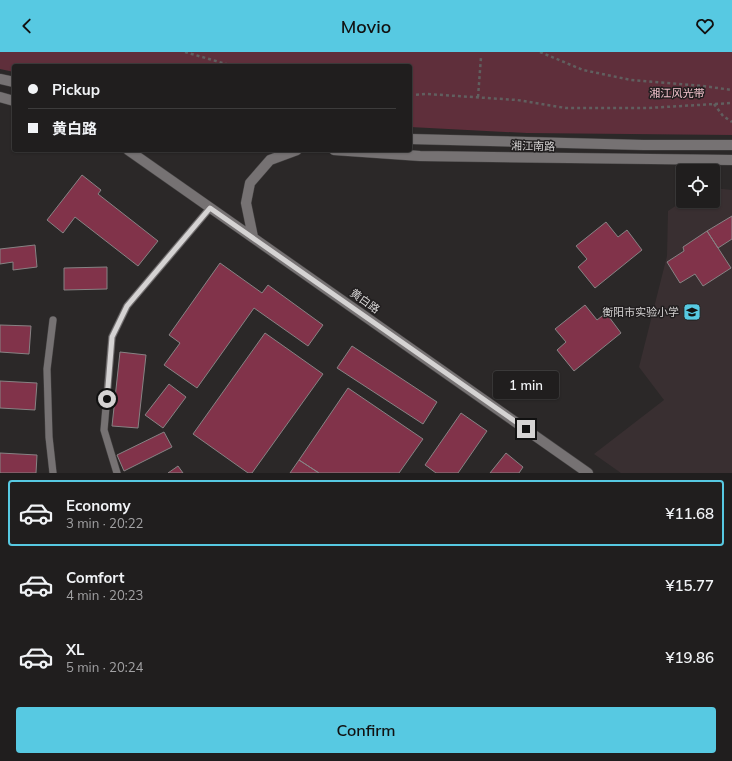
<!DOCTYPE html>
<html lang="en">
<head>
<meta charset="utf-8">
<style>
	:root { --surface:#201e1e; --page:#2d2b2b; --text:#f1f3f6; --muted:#a2a2a4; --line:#3d3c3c; --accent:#57c9e2 }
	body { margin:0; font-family:Mulish,"Noto Sans SC",sans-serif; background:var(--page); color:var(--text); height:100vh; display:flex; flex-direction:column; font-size:15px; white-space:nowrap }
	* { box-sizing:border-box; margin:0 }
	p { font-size:13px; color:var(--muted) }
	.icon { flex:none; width:22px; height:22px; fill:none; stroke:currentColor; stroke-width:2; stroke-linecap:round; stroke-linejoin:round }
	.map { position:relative; height:421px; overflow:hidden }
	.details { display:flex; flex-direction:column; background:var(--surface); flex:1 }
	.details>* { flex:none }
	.guide { position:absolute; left:12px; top:12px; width:400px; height:88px; border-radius:4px; box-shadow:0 1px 3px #0004,0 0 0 1px var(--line); display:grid; align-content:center; height:88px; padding:0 16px; background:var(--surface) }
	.tools { position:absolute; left:676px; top:112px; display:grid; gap:8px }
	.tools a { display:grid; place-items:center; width:44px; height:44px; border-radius:4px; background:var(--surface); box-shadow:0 1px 3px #0004,0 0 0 1px var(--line); font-size:20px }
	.end { position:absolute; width:18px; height:18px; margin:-9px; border:5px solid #d5d3d3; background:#111; box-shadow:0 0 0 2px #111 }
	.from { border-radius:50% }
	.bubble { position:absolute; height:28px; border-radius:4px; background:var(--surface); box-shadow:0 1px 3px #0004,0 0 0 1px var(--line); font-size:13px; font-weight:600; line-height:28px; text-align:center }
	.guide b { display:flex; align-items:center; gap:14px; height:38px; font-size:15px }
	.guide b+b { border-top:1px solid var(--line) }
	.guide i { width:10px; height:10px; background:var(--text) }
	ul { padding:7px 0 0; list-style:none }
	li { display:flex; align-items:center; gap:12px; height:66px; margin:0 8px 6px; padding:0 8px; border:2px solid transparent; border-radius:4px }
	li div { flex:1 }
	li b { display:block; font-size:15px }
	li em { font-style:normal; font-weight:600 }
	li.current { border-color:var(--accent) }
	li>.icon { width:36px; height:36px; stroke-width:1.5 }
	.cta { display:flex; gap:8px; margin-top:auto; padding:8px 16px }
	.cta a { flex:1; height:46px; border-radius:4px; background:var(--accent); color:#111; font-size:16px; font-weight:600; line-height:46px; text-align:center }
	header { display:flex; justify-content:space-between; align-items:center; height:52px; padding:0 16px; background:var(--accent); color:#111; font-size:18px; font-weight:600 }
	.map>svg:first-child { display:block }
</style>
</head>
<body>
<header><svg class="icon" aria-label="back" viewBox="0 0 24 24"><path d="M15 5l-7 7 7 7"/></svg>Movio<svg class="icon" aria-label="heart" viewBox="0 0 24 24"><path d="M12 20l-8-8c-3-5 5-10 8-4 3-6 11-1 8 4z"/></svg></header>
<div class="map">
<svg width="732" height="421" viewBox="0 0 732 421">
	<rect width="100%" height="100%" fill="#2b2828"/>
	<!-- built -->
	<path fill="#392f31" d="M713,136L732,138V421H621L594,402L664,348L639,315L667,204L668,159L683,149H713Z"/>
	<!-- green -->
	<path fill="#5f2f3b" d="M0,0H732V83L527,81L410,75V14H14V20L0,17Z"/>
	<!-- building -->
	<path fill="#81334a" stroke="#878384" d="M82,123L101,138L98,142L158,189L138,214L75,165L63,181L47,168Z
		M732,164V187L718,196L707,179Z
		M606,170L618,185L627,178L642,198L595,236L578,215L587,207L576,194Z
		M707,179L731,216L703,234L695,222L680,231L667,210L684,199L683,195Z
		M35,193L37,215L13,218V210L0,212V197Z
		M220,211L262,241L268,233L323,273L308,294L254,256L197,336L164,313L180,291L169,283Z
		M107,215V237L64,238V216Z
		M585,253L597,268L606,261L621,281L574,319L557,298L566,290L555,277Z
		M0,273L31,274L29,302L0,300Z
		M265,281L323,322L252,421H248L193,382Z
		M352,294L437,350L423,372L337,316Z
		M120,300L146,303L138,376L112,374Z
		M0,329L37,331L35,358L0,356Z
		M169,332L186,345L163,376L145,363Z
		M348,336L423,387L399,421H319L299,408Z
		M461,361L487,379L458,421H436L425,413Z
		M164,380L172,395L124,419L117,403Z
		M0,401L37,403L36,421H0Z
		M506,401L523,415L519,421H490Z
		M299,408L319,421H290Z
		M178,414L183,421H168Z"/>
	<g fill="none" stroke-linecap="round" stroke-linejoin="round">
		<!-- lane casing -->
		<g stroke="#454343" stroke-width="8">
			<path id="lane" d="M53,268L47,317L49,385L53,421
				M117,421L104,378L112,285L127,254L210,156"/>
		</g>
		<!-- secondary casing -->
		<g stroke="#454343" stroke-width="11">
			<path id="secondary" d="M0,27L14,30
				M0,45L14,49
				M410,87L643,93H732
				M128,98L588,421
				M334,98L420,104L732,108
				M253,185L246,151L250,131L270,108L297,98"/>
		</g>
		<!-- path -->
		<path stroke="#615f5f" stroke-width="2.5" stroke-dasharray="3 3" stroke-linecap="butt" d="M185,0L233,14
			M540,0L583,18L631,28L703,34L732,38
			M410,43L427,42L517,48L566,56H648L732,51
			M478,45L481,5
			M714,52L723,64L732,70"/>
		<!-- lane -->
		<use href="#lane" stroke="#767273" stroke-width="7"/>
		<!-- secondary -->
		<use href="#secondary" stroke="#767273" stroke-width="10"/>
	</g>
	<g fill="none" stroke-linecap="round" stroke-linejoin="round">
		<!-- route -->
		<path stroke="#d5d3d3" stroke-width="5" d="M107,347L112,285L127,254L210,156L526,377"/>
	</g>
	<!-- icons -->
	<defs>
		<g id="school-square" transform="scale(0.9)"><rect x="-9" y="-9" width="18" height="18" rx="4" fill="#57c9e2" stroke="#211e1f"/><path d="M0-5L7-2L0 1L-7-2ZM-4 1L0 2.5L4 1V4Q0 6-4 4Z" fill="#111"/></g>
	</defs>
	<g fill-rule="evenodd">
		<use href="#school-square" x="692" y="260"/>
	</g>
	<g text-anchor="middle" stroke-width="3" stroke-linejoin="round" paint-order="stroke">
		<!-- park labels -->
		<g font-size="11" fill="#f1c1cb" stroke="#211e1f">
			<text x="677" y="45">湘江风光带</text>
		</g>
		<!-- street labels -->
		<g font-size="11" fill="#d5d3d3" stroke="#211e1f">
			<text transform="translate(533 94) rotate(1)" y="4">湘江南路</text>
			<text transform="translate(365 249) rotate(35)" y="4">黄白路</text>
		</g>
		<!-- poi labels -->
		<g font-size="11" fill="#d5d3d3" stroke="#211e1f" text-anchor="end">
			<text x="679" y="264">衡阳市实验小学</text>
		</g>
	</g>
</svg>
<div class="tools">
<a><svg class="icon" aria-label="locate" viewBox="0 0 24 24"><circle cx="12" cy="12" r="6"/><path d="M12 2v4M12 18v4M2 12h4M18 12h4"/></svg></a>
</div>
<i class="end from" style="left:107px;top:347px"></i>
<i class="end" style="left:526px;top:377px"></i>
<div class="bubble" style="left:493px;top:319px;width:66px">1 min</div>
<div class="guide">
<b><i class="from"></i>Pickup</b>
<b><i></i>黄白路</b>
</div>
</div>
<section class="details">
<ul>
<li class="current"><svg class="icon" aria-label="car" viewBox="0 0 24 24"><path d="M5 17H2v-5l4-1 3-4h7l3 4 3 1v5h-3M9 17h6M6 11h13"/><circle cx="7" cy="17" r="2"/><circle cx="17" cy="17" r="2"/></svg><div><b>Economy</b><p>3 min · 20:22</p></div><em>¥11.68</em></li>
<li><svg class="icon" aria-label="car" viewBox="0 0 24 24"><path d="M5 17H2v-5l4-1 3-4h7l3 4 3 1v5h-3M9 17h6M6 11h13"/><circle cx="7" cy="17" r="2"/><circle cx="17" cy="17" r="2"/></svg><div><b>Comfort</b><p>4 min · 20:23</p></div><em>¥15.77</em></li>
<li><svg class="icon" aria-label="car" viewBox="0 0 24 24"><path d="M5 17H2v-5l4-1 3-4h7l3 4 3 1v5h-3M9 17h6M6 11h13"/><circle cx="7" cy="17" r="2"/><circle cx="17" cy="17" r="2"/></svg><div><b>XL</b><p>5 min · 20:24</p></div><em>¥19.86</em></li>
</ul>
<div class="cta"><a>Confirm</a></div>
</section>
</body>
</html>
